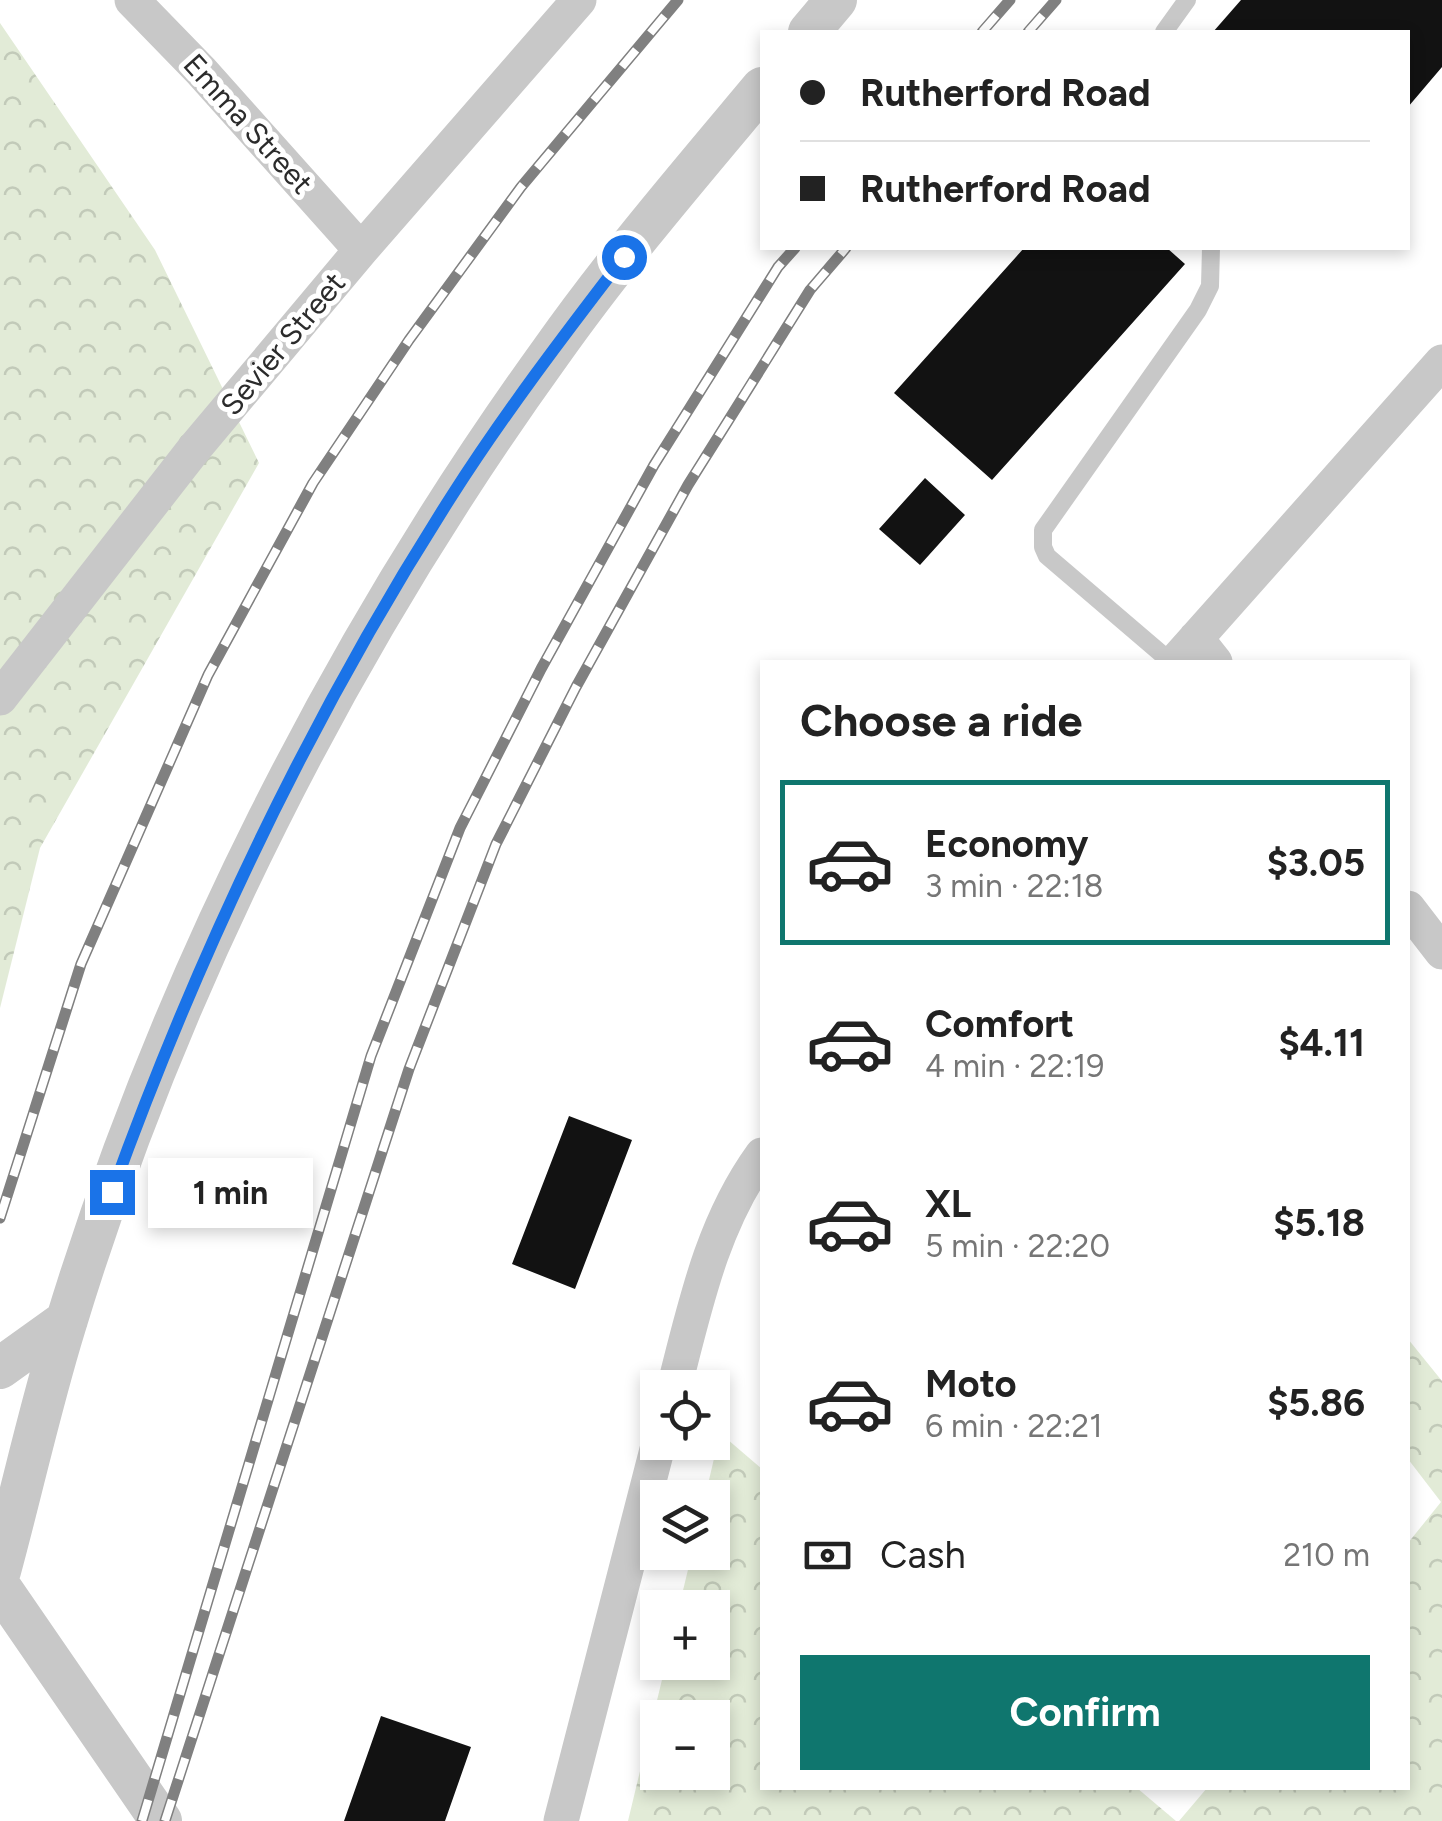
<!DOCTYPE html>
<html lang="en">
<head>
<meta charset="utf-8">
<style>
	:root { --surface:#fff; --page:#f2f2f2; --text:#222; --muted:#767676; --line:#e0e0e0; --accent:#0f766e }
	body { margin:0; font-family:Figtree,sans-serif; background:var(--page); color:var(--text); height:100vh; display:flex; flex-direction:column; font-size:38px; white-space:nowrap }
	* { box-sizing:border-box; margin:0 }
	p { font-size:32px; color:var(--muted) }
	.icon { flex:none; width:55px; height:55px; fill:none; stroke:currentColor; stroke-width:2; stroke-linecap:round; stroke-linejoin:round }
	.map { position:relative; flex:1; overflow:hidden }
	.panel { position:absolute; left:760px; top:660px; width:650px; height:1130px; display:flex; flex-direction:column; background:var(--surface); border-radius:0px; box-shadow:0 5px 15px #0003 }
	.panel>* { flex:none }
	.top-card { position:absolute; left:760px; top:30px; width:650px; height:220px; border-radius:0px; box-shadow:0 5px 15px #0003; display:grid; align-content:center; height:220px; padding:0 40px; background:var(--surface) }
	.tools { position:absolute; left:640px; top:1370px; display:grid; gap:20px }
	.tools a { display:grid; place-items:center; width:90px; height:90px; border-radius:0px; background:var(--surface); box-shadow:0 5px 15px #0003; font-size:50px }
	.end { position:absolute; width:45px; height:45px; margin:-22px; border:12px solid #1a73e8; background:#fff; box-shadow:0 0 0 5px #fff }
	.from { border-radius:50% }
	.bubble { position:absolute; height:70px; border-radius:0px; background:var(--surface); box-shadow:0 5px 15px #0003; font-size:32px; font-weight:700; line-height:70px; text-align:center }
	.top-card b { display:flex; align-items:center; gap:35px; height:95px; font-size:38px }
	.top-card b+b { border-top:2px solid var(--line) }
	.top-card i { width:25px; height:25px; background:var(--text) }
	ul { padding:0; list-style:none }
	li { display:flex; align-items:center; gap:30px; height:165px; margin:0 20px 15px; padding:0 20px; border:5px solid transparent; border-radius:0px }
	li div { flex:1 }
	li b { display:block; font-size:38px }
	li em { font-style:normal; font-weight:700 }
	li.active { border-color:var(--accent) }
	li>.icon { width:90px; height:90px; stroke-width:1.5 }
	h2 { padding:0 40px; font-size:45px; line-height:120px }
	.pay { display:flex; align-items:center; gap:25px; height:110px; padding:0 40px; font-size:38px }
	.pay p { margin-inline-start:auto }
	.primary-button { display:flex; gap:20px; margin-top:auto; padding:20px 40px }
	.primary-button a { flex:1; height:115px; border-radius:0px; background:var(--accent); color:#fff; font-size:40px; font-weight:700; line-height:115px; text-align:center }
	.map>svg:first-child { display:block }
</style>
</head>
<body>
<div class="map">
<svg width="1442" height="1821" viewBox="0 0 1442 1821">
	<defs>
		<pattern id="forest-crowns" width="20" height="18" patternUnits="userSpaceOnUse" patternTransform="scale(2.5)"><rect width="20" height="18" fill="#e2ebd7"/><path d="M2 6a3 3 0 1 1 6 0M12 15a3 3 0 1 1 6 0" fill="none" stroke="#c2cab9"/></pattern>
	</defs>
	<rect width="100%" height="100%" fill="#fff"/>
	<!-- forest -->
	<path fill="url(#forest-crowns)" fill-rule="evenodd" d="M0,23L155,250L259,463L40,848L0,1008Z
		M1408,1339L1442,1381V1821H1179L1207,1788H1408V1543L1441,1502L1408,1459Z
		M720,1433L762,1469V1788H1137L1176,1821H628L666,1663L712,1662V1608L679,1607L692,1553L712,1552V1498L705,1497ZM658,1718H712V1772H658Z"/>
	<!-- building -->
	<path fill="#121212" d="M1241,0H1442V67L1408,107V32H1213Z
		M1024,248H1167L1185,264L992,480L894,393Z
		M925,478L965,515L920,565L879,529Z
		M569,1116L632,1140L575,1289L512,1264Z
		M381,1716L471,1747L445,1821H344Z"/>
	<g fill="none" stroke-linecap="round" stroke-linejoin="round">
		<!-- service -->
		<path stroke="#c8c8c8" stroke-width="18" d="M1164,32L1187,0
			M1171,662L1047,556L1043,547V530L1198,310L1210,286L1211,248"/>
		<!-- minor -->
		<path stroke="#c8c8c8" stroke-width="35" d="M132,0L201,71L361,250
			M1196,638L1215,662
			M1175,662L1442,362
			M0,698L194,449L361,250L579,0
			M1408,908L1442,952
			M674,1388C695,1306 712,1224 762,1155
			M561,1821L659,1442"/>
		<!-- tertiary -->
		<path stroke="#c8c8c8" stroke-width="42" d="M809,32L836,0
			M0,1368L67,1320
			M0,1571C22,1490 40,1407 65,1326C169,983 341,643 551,352C616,260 690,174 762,88
			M0,1587L161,1821"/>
		<!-- rail casing -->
		<g stroke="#808080" stroke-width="11">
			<path id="rail" d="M982,32L1010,0
				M1028,32L1056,0
				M0,1218L81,964L208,675L313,483L409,340L521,187L678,0
				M142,1821L371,1056L460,828L541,669L654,465L778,267L795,248
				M165,1821L409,1069L496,844L576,687L688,485L810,290L846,248"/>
		</g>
		<!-- rail -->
		<use href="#rail" stroke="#fff" stroke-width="8" stroke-dasharray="22" stroke-linecap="butt"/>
	</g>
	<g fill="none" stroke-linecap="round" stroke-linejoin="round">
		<!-- route -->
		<path stroke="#1a73e8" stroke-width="12" d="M112,1192C200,949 311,716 451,497C504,414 564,335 624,257"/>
	</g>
	<g text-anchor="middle" stroke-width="10" stroke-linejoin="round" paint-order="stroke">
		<!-- street labels -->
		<g font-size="30" fill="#2b2b2b" stroke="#fff">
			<text transform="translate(248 124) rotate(48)" y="10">Emma Street</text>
			<text transform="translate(283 344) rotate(-50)" y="10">Sevier Street</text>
		</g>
	</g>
</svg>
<div class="tools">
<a><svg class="icon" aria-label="locate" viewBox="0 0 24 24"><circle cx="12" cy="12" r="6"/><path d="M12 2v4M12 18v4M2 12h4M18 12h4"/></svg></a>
<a><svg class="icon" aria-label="layers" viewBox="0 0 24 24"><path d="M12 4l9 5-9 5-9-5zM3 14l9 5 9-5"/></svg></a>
<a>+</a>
<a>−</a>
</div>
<i class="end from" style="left:624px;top:257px"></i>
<i class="end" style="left:112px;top:1192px"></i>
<div class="bubble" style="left:148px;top:1158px;width:165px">1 min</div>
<div class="top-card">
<b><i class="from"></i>Rutherford Road</b>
<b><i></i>Rutherford Road</b>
</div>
<section class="panel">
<h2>Choose a ride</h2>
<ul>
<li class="active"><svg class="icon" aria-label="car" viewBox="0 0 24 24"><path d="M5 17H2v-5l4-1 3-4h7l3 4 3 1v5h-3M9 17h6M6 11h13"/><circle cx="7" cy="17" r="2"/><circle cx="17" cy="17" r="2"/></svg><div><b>Economy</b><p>3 min · 22:18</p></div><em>$3.05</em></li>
<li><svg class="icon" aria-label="car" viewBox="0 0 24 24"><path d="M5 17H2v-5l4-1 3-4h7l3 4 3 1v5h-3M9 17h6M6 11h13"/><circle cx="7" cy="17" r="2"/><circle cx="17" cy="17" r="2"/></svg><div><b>Comfort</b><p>4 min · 22:19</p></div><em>$4.11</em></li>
<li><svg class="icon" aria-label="car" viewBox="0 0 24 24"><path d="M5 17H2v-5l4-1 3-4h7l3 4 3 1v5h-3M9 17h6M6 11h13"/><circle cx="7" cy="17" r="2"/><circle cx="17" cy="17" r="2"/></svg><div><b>XL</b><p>5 min · 22:20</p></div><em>$5.18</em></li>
<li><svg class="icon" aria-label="car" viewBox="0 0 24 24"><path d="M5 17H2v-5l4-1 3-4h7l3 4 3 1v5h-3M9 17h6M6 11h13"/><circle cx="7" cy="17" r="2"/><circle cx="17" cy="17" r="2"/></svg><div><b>Moto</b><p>6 min · 22:21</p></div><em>$5.86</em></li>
</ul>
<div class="pay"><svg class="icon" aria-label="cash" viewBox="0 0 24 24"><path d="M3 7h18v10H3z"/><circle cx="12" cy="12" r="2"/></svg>Cash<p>210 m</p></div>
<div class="primary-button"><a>Confirm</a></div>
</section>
</div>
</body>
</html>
